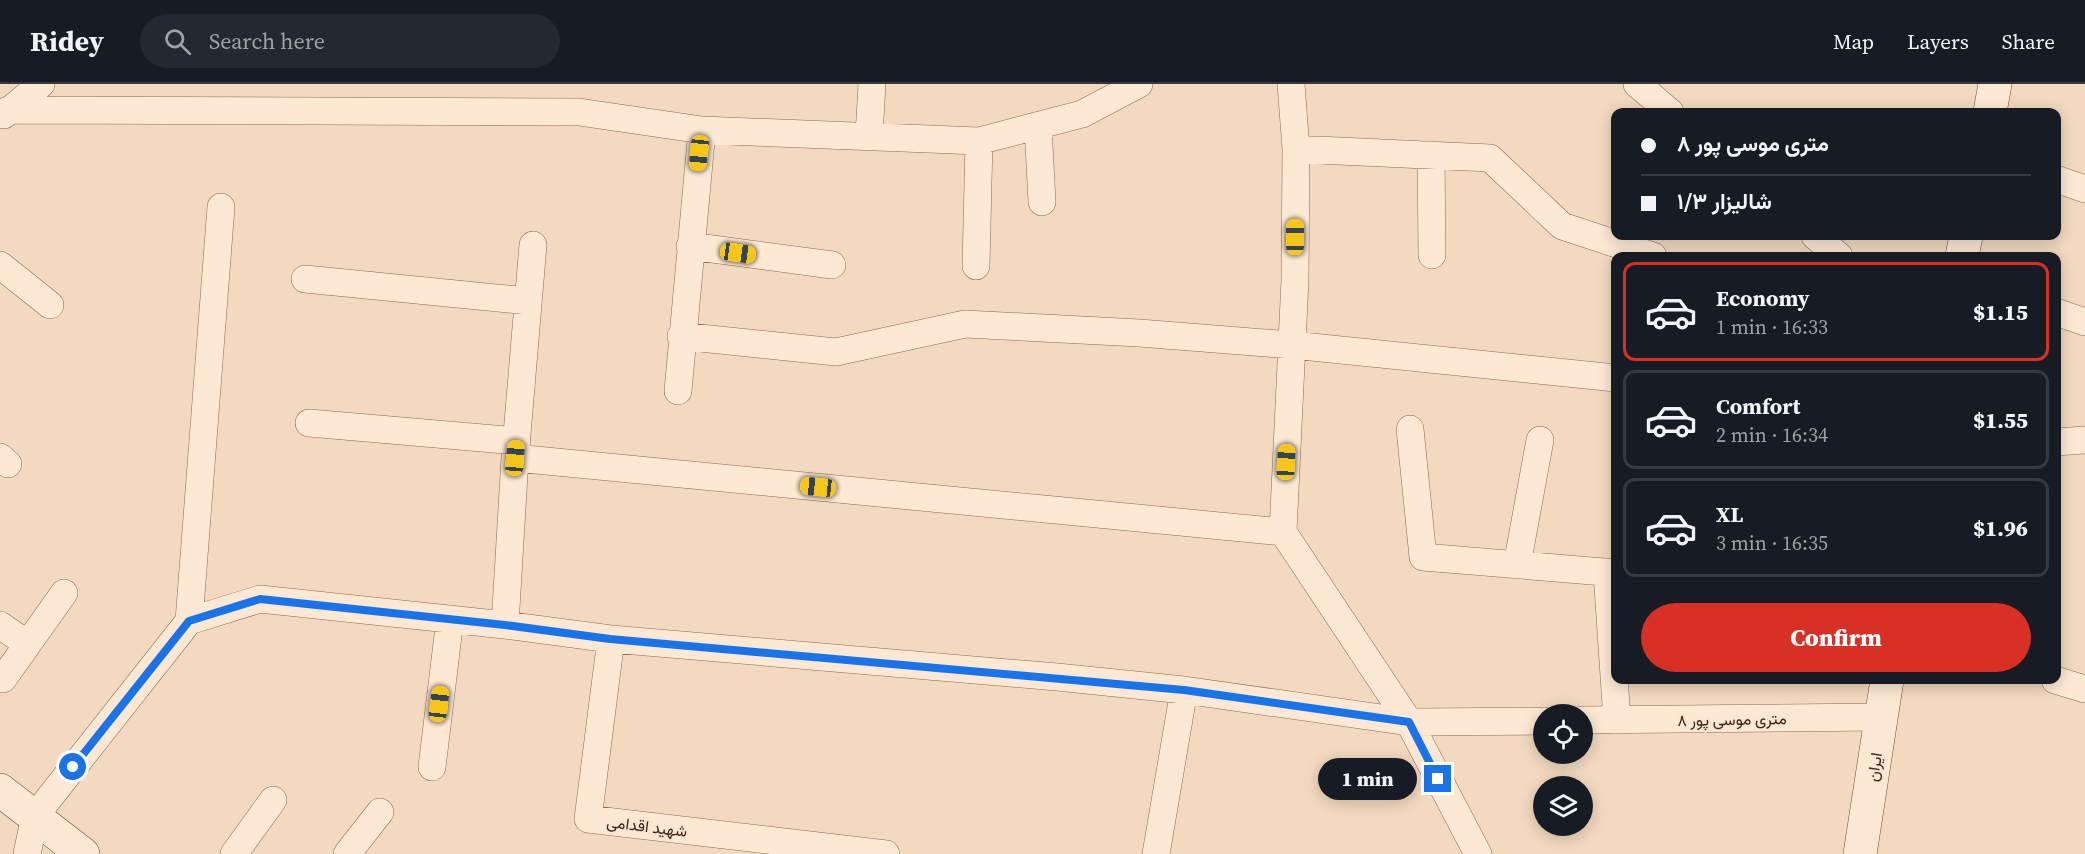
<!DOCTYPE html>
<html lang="en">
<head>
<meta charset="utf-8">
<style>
	:root { --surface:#171b24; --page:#242831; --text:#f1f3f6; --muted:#9ea1a6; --line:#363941; --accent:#d93025 }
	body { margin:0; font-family:"Source Serif 4",Vazirmatn,serif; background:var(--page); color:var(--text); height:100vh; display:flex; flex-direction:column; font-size:22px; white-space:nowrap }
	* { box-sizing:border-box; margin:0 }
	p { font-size:20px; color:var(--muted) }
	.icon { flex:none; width:33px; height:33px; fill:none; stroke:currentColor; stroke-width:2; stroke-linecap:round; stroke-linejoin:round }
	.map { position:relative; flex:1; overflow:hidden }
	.sheet { position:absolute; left:1611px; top:168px; width:450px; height:432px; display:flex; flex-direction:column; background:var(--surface); border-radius:12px; box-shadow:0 3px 15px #0003 }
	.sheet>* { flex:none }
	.banner { position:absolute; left:1611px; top:24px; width:450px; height:132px; border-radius:12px; box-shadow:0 3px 15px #0003; display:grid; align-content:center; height:132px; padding:0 30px; background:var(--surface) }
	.tools { position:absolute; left:1533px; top:620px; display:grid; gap:12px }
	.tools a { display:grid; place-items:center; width:60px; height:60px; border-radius:50%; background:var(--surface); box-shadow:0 3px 15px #0003; font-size:30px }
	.end { position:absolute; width:27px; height:27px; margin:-14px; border:8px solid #1a73e8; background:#fff; box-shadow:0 0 0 3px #fff }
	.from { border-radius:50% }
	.bubble { position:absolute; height:42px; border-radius:21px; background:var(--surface); box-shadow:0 3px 15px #0003; font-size:20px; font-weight:800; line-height:42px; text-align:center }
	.car { position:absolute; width:18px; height:36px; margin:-18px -9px; border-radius:8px; box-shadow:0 0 4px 2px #0007; background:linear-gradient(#f5c518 24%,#345 0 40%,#f5c518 0 76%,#345 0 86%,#f5c518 0) }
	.banner b { display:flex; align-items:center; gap:21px; height:57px; font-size:22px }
	.banner b+b { border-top:2px solid var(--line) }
	.banner i { width:15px; height:15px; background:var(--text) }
	ul { padding:10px 0 0; list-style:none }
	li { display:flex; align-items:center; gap:18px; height:99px; margin:0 12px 9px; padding:0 18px; border:3px solid var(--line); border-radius:12px }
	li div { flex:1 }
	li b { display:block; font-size:22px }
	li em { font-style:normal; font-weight:800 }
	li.on { border-color:var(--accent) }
	li>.icon { width:54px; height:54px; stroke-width:1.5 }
	.primary-button { display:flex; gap:12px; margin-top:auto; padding:12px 30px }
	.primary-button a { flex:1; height:69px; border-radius:36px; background:var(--accent); color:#fff; font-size:24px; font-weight:800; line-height:69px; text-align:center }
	header { display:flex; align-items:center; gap:36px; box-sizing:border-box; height:84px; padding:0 30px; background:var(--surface); border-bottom:2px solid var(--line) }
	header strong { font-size:28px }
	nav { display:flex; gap:33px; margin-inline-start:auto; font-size:21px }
	.search { width:420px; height:54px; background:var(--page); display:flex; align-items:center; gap:15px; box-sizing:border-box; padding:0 21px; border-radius:33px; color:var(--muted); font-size:22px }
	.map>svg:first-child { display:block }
</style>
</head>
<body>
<header>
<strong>Ridey</strong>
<div class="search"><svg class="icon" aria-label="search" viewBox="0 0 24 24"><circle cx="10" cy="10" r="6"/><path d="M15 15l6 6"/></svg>Search here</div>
<nav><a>Map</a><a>Layers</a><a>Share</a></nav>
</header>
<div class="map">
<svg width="2085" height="770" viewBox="0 0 2085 770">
	<rect width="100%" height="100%" fill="#f2d9bf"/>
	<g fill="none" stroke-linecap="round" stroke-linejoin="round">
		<!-- street casing -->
		<g stroke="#8d6856" stroke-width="28">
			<path id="street" d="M1291,0L1296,65L1295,196L1283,448L1409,638L1478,770
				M1637,0L1670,28
				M8,26L579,28L702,46L979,57L1082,30L1139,0
				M4,31L41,0
				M1038,42L1042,118
				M869,52L872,0
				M1296,65L1490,74L1562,142L1653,172
				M1431,71L1432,171
				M2056,95L2085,105
				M1815,152L1839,172
				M690,162L832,181
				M0,181L50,221
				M976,182L979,57
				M305,195L528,217
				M2056,228L2085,238
				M681,252L836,268L965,240L1139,249L1292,261L1616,294
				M678,307L702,46
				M309,339L517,357
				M1410,345L1423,473L1616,489
				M2056,358L2085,356
				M0,373L8,380
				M515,374L1283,448
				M1517,481L1540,356
				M1607,488L1617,636
				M189,537L221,123
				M0,541L27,560
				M505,541L515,374L533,161
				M611,555L588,735L886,770
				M3,595L64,509
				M2055,596L2085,605
				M1582,636L1882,633
				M432,683L450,535
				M27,770L35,732L189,537L260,515L505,541L611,555L1057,593L1184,606L1409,638L1544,637
				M234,770L273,716
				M347,770L380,728
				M1156,770L1184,606"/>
		</g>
		<!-- secondary casing -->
		<g stroke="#6f4a39" stroke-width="34">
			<path id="secondary" d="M1990,28L1995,0
				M1962,172L1966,152
				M0,706L83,770
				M1860,770L1887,596"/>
		</g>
		<!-- street -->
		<use href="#street" stroke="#fce8d3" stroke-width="27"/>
		<!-- secondary -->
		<use href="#secondary" stroke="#fce8d3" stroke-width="33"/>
	</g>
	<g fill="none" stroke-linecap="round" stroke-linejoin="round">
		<!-- route -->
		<path stroke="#1a73e8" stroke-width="8" d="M73,683L189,537L260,515L505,541L610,555L1184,606L1409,638L1438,695"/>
	</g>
	<g text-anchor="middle" stroke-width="4.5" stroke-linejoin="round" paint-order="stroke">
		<!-- street labels -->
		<g font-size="16" fill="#3b251c" stroke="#f9e5d0">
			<text transform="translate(1732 635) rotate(-1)" y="6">۸ متری موسی پور</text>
			<text transform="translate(1874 683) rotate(-81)" y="6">ایران</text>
			<text transform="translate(647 742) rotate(7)" y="6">شهید اقدامی</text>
		</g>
	</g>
</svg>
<div class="tools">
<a><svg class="icon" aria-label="locate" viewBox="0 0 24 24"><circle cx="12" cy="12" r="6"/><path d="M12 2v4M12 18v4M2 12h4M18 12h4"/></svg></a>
<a><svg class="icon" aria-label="layers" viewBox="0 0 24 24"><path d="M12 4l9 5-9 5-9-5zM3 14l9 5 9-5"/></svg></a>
</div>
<i class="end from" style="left:73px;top:683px"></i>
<i class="end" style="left:1438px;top:695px"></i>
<div class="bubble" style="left:1318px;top:674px;width:99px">1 min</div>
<i class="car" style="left:699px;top:69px;rotate:186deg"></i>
<i class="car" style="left:1295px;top:153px;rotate:0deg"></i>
<i class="car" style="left:738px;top:169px;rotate:98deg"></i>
<i class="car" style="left:515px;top:374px;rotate:5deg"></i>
<i class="car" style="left:1286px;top:378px;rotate:3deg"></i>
<i class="car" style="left:818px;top:403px;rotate:276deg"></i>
<i class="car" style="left:439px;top:620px;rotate:7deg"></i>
<div class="banner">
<b><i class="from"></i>۸ متری موسی پور</b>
<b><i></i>شالیزار ۱/۳</b>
</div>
<section class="sheet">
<ul>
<li class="on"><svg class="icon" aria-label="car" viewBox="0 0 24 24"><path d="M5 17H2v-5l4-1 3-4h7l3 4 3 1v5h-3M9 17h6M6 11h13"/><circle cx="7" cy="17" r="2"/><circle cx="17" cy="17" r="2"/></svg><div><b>Economy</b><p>1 min · 16:33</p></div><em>$1.15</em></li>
<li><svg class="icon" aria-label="car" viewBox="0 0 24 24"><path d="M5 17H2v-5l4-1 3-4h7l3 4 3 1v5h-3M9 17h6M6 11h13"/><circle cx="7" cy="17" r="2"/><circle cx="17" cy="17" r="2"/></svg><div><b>Comfort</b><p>2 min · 16:34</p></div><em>$1.55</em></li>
<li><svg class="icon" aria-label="car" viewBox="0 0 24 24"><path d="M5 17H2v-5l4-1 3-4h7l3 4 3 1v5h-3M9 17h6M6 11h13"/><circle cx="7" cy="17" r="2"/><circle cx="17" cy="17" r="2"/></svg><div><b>XL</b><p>3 min · 16:35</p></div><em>$1.96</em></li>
</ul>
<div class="primary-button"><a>Confirm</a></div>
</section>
</div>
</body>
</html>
